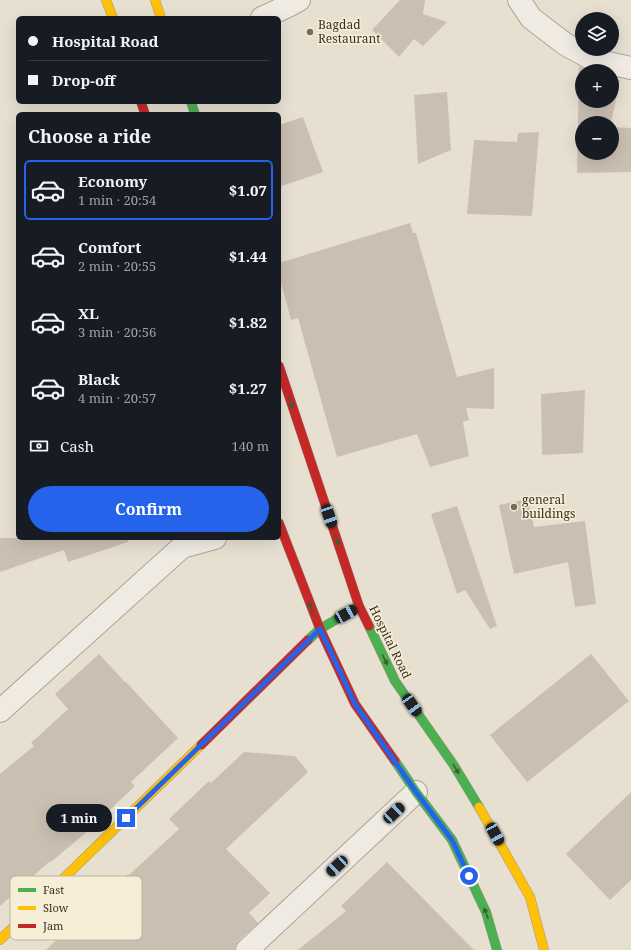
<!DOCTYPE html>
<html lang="en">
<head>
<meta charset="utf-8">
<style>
	:root { --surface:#171b24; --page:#242831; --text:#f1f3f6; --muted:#9ea1a6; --line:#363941; --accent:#2563eb }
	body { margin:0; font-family:"Noto Serif",serif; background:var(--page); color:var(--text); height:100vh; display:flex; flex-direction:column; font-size:15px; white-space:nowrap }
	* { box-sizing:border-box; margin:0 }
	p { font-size:13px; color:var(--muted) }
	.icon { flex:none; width:22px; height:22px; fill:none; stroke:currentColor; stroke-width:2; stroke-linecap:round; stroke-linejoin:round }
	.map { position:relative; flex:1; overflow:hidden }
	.panel { position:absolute; left:16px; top:112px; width:265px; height:428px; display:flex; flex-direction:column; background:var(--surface); border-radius:6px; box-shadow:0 4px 16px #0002 }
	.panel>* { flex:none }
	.top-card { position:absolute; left:16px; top:16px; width:265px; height:88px; border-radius:6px; box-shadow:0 4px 16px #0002; display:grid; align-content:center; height:88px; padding:0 12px; background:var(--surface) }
	.controls { position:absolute; left:575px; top:12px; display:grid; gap:8px }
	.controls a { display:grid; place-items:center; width:44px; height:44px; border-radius:50%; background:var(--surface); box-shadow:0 4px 16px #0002; font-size:20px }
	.end { position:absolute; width:18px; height:18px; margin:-9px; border:5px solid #2563eb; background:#fff; box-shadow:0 0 0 2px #fff }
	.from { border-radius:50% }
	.bubble { position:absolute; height:28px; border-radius:14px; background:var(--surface); box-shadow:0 4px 16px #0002; font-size:13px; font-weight:700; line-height:28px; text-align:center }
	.car { position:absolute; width:12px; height:24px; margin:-12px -6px; border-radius:5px; box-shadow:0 0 3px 1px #0007; background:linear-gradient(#222 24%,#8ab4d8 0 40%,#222 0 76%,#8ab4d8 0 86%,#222 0) }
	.top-card b { display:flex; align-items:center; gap:14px; height:38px; font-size:15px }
	.top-card b+b { border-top:1px solid var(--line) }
	.top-card i { width:10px; height:10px; background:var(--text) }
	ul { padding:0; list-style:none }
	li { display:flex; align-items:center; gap:12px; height:60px; margin:0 8px 6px; padding:0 4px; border:2px solid transparent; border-radius:6px }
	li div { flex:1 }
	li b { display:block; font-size:15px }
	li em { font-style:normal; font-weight:700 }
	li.on { border-color:var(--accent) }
	li>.icon { width:36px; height:36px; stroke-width:1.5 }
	h2 { padding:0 12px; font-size:18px; line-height:48px }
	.pay { display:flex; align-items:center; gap:10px; height:44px; padding:0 12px; font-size:15px }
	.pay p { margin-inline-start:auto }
	.button { display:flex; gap:8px; margin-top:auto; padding:8px 12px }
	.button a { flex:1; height:46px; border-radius:24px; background:var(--accent); color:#fff; font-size:16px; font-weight:700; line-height:46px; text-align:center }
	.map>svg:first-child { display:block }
</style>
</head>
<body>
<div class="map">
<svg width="631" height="950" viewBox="0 0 631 950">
	<rect width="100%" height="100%" fill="#e7e0d1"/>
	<!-- building -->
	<path fill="#cbbfb2" d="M400,0H425L423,14L447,22L423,46L414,39L399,57L372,30Z
		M579,66L588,71H582V101H612V77L620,80L611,123H582V153H612V127L631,128V172L577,173Z
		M447,92L451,150L418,164L414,95Z
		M303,117L323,172L279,187V125Z
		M539,132L532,216L467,214L474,140L517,142L518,133Z
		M410,223L413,233H416L457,377L494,368V409L466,408L469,420L463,422L469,456L430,467L417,434L337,457L298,318L291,320L279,275V263Z
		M585,390L583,453L542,455L541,394Z
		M528,499L534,527L585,521L596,604L575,607L568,562L514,574L499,505Z
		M457,506L497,626L490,629L465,590L457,594L431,514Z
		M0,538H128V542L68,562L64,550L0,572Z
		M99,654L125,682H126L178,738L131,782L135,786L96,823V824L51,862L50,861L0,906V774L34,746L31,743L68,709L55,694Z
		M591,654L629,701L527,782L490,735Z
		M244,752L295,756L308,772L226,849L270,893L249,913L258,923L238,941L235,946V950H46L87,911L128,874L129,875L179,829L169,819L209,781L211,783Z
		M631,792V880L610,900L566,854Z
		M387,862L474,950H298L346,911L341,906Z"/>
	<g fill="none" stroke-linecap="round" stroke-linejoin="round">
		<!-- street casing -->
		<g stroke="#ada599" stroke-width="24">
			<path id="street" d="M519,0L531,18L565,44L594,60L631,68
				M262,18L290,5L299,0
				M0,711L182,547L215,538
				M247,950L416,792"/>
		</g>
		<!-- fast casing -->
		<g stroke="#9c958a" stroke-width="10">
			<path id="fast" d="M191,102L195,114
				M369,626L395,681L453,764L479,807
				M308,640L320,629L359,606
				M395,761L416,792L452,840L486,912L497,950"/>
		</g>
		<!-- slow casing -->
		<g stroke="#9c958a" stroke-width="10">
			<path id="slow" d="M106,0L113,18
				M155,0L161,18
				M479,807L530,897L544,950
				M0,940L201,745"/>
		</g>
		<!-- jam casing -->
		<g stroke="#9c958a" stroke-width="10">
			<path id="jam" d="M141,102L145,114
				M279,366L359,606L369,626
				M279,523L320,629L355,704L395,761
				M201,745L308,640"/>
		</g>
		<!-- street -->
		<use href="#street" stroke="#efebe3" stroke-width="22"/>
		<!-- fast -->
		<use href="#fast" stroke="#4caf50" stroke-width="9"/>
		<!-- slow -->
		<use href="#slow" stroke="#ffc107" stroke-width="9"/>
		<!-- jam -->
		<use href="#jam" stroke="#c62828" stroke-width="9"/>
	</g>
	<!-- one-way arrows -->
	<defs><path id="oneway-solid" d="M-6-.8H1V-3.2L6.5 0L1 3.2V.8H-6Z"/></defs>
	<g fill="#425b31">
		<use href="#oneway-solid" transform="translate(291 403) rotate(71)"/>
		<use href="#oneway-solid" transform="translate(337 540) rotate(71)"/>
		<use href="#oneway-solid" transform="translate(311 607) rotate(-111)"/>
		<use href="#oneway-solid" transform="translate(385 660) rotate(64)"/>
		<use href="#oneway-solid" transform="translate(456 769) rotate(58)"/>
		<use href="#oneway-solid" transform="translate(486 913) rotate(-111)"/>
	</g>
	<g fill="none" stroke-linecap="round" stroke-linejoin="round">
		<!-- route -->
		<path stroke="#2563eb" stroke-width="5" d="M126,818L320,629L355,704L416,792L452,840L469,876"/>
	</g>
	<!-- markers -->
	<g fill="#786c5e" stroke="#f7eed8" stroke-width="1.5">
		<circle cx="310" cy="32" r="4"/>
		<circle cx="514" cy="507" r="4"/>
	</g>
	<g text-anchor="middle" stroke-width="3" stroke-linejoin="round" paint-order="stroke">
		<!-- poi labels -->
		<g font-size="12" fill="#3d2e20" stroke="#f7eed8" text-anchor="start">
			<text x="318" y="29">Bagdad<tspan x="318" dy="14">Restaurant</tspan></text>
			<text x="522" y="504">general<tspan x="522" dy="14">buildings</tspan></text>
		</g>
		<!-- street labels -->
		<g font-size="12" fill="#3d2e20" stroke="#f7eed8">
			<text transform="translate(390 642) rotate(64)" y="4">Hospital Road</text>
		</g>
	</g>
	<!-- legend -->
	<rect x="10" y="876" width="132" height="64" rx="6" fill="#f7eed8" stroke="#bfb4a1" stroke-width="1"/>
	<rect x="18" y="888" width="18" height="4" fill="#4caf50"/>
	<rect x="18" y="906" width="18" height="4" fill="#ffc107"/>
	<rect x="18" y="924" width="18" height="4" fill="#c62828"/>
	<g font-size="11" fill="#3d2e20">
		<text x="43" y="894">Fast</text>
		<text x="43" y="912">Slow</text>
		<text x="43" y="930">Jam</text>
	</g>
</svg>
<div class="controls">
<a><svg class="icon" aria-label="layers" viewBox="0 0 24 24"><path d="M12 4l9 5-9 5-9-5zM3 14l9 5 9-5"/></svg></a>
<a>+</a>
<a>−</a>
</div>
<i class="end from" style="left:469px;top:876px"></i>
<i class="end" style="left:126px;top:818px"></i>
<div class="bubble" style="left:46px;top:804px;width:66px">1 min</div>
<i class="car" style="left:329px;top:516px;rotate:162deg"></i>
<i class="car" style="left:346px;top:614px;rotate:61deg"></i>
<i class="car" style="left:412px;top:705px;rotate:145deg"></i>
<i class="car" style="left:394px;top:813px;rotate:47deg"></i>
<i class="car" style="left:495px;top:834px;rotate:151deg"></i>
<i class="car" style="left:337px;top:866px;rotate:227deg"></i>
<div class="top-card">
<b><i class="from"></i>Hospital Road</b>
<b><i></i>Drop-off</b>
</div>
<section class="panel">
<h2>Choose a ride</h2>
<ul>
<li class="on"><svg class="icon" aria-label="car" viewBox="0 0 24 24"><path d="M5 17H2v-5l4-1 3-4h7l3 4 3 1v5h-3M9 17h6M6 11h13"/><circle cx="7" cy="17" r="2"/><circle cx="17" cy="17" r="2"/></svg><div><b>Economy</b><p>1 min · 20:54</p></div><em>$1.07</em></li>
<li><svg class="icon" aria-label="car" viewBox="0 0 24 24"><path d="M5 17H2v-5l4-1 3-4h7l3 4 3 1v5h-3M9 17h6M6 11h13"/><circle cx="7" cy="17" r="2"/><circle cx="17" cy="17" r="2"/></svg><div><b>Comfort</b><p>2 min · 20:55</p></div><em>$1.44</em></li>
<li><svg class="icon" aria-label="car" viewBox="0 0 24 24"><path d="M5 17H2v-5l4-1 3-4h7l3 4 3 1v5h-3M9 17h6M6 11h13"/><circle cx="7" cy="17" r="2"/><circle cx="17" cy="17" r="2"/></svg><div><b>XL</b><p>3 min · 20:56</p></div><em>$1.82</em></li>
<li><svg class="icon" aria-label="car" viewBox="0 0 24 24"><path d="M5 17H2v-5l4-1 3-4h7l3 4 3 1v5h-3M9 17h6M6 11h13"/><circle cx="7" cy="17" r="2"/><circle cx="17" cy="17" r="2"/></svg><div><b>Black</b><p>4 min · 20:57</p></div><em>$1.27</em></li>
</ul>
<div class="pay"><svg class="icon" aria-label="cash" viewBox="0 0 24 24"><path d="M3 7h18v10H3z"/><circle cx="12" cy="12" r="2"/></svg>Cash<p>140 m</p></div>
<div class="button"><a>Confirm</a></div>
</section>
</div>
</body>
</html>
